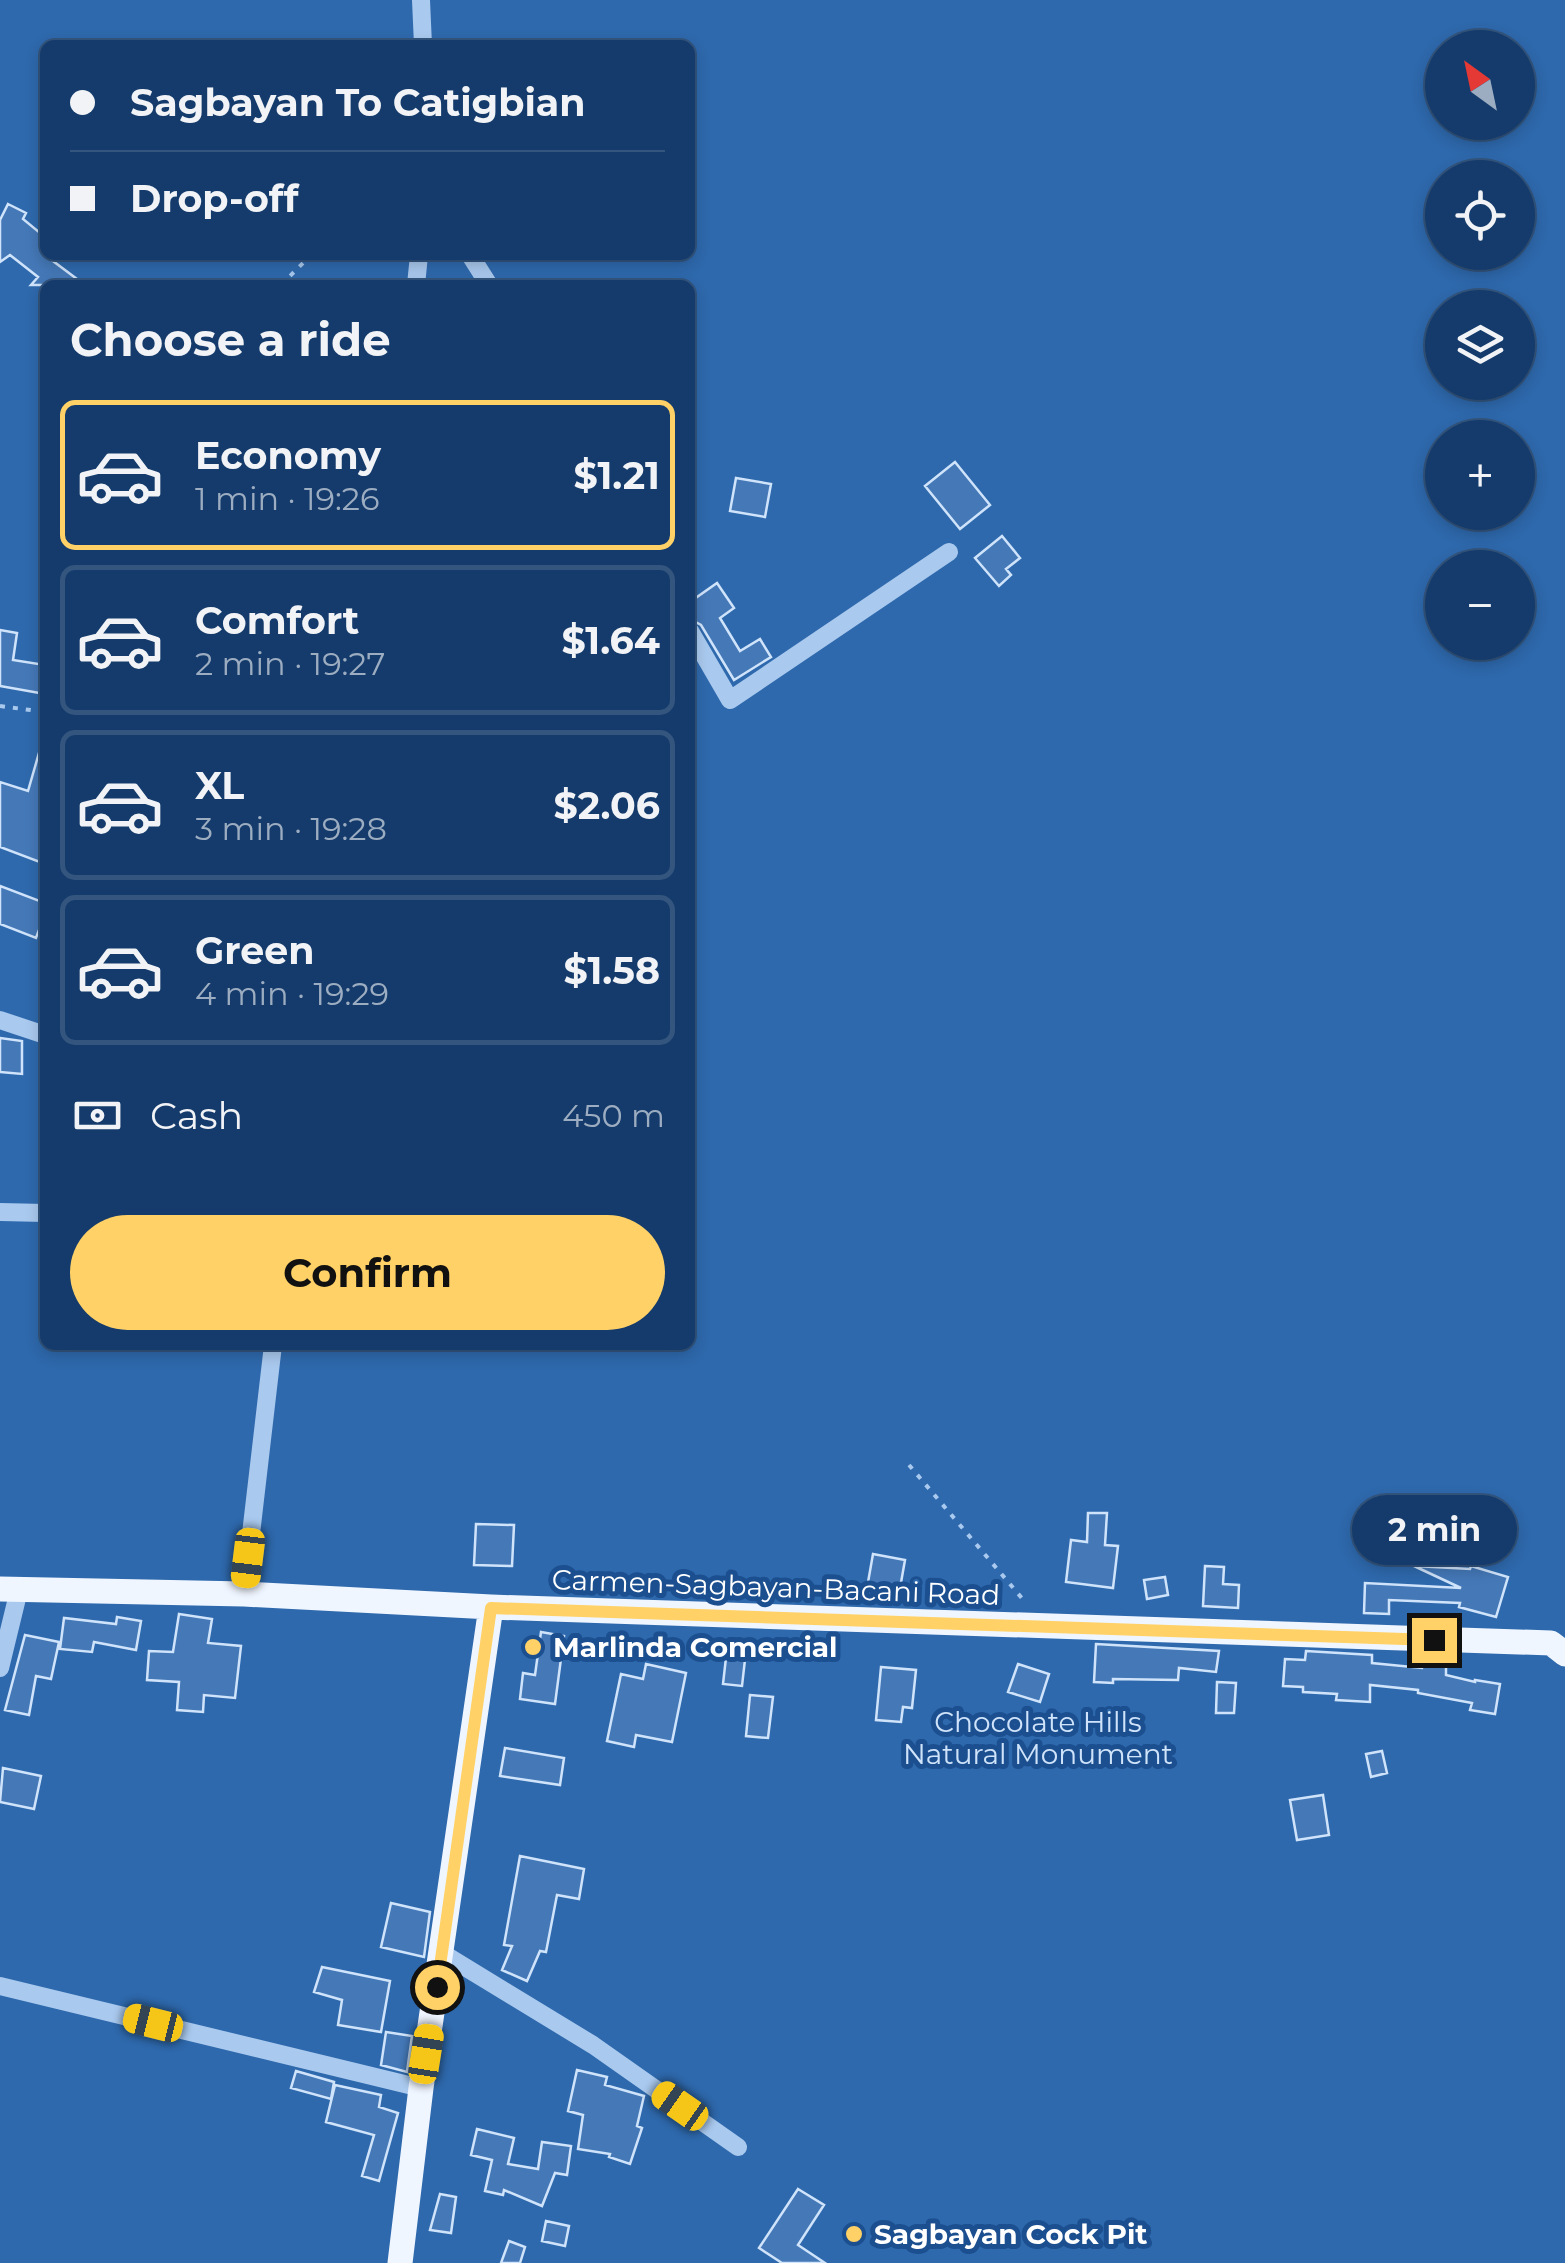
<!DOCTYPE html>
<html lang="en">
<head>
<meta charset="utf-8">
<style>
	:root { --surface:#143b6b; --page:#1d4271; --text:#f1f3f6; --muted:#9dadc1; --line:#33557e; --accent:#ffd166 }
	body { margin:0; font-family:Montserrat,sans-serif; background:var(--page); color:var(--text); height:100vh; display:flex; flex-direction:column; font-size:38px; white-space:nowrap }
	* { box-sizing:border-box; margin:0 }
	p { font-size:32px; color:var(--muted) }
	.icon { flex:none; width:55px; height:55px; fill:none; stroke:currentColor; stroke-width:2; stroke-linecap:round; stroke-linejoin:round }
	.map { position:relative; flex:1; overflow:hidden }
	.sheet { position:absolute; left:40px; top:280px; width:655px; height:1070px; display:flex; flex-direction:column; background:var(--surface); border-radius:15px; box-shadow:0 5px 15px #0003,0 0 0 2px var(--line) }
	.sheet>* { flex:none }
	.hud { position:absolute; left:40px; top:40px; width:655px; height:220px; border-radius:15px; box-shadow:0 5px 15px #0003,0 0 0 2px var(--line); display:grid; align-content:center; height:220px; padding:0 30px; background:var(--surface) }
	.needle { width:65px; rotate:327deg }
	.tools { position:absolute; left:1425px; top:30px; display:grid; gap:20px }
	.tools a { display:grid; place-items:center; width:110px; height:110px; border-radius:50%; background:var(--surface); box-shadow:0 5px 15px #0003,0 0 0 2px var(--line); font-size:50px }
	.end { position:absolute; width:45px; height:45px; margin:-22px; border:12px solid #ffd166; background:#111; box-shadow:0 0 0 5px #111 }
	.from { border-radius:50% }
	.bubble { position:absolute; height:70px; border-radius:35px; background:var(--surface); box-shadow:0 5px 15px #0003,0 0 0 2px var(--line); font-size:32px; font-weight:700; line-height:70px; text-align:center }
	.car { position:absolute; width:30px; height:60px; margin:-30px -15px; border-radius:12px; box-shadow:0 0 8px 2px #0007; background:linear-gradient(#f5c518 24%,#345 0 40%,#f5c518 0 76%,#345 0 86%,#f5c518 0) }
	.hud b { display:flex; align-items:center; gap:35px; height:95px; font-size:38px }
	.hud b+b { border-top:2px solid var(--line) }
	.hud i { width:25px; height:25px; background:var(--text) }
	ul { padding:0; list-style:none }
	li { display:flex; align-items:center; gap:30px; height:150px; margin:0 20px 15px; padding:0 10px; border:5px solid var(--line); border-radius:15px }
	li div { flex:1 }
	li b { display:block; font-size:38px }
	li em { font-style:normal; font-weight:700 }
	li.on { border-color:var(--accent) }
	li>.icon { width:90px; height:90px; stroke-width:1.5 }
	h2 { padding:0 30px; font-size:45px; line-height:120px }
	.pay { display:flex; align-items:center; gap:25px; height:110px; padding:0 30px; font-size:38px }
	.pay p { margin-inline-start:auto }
	.primary-button { display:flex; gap:20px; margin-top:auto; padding:20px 30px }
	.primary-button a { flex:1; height:115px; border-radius:60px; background:var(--accent); color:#111; font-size:40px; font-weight:700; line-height:115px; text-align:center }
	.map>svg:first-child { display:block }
</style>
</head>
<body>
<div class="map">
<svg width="1565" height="2263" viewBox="0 0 1565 2263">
	<rect width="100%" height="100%" fill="#1b4f8f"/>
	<!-- green -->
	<path fill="#2e69ad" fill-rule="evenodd" d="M0,0H1565V2263H0ZM45,45H690V255H45ZM1442,48H1518V122H1442ZM1442,178H1518V252H1442ZM45,285H690V1345H45ZM1442,308H1518V382H1442ZM1442,438H1518V512H1442ZM1442,568H1518V642H1442Z"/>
	<!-- building -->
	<path fill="#4478b7" stroke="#cfe3fa" stroke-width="2.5" d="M8,204L26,213L23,219L45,237V255L85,285H31L38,277L10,255L0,262V220Z
		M955,462L990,505L960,529L925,486Z
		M736,478L771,484L765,517L730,511Z
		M1002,536L1020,558L1006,569L1011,575L999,586L975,558Z
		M717,583L734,608L720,618L740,651L760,639L771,657L734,680L701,625L690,619V602Z
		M0,630L17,633L13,660L45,665V694L0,686Z
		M41,746L45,747V864L0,847V782L28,791Z
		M0,886L45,903V914L36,938L0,924Z
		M0,1038L22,1041V1074L0,1072Z
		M1088,1513H1107L1105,1545L1118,1546L1113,1588L1066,1582L1071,1540L1087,1542Z
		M476,1524L514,1525L512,1566L474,1565Z
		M1379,1533L1395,1539L1387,1557L1372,1551Z
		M873,1554L905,1560L899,1594L867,1588Z
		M1205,1566L1224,1567L1223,1584L1239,1585L1238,1608L1203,1606Z
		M1414,1566L1470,1569L1471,1566L1508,1577L1496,1617L1459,1607L1460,1603L1389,1600V1614L1364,1613L1365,1583L1461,1588Z
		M1165,1577L1168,1595L1147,1599L1144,1580Z
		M179,1614L212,1619L208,1643L241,1646L235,1698L204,1695L203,1712L177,1710L179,1682L147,1680L149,1651L173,1652Z
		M117,1617L141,1621L136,1650L94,1642L92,1652L60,1649L64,1618L116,1624Z
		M541,1632L564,1636L555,1704L520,1699L523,1673L535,1675Z
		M25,1635L59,1642L51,1679L36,1676L29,1715L5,1710Z
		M728,1640L747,1642L742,1686L723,1684Z
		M1096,1644L1219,1651L1216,1672L1179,1668L1178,1680L1113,1679V1683L1094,1682Z
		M1306,1651L1372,1655V1663L1422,1668L1425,1655L1446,1656V1675L1475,1682V1680L1500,1684L1495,1714L1470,1710L1472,1703L1418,1693V1690L1370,1685V1702L1336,1700L1337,1694L1303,1692V1687L1283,1686L1285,1659L1305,1660Z
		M646,1664L686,1673L672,1742L636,1735L634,1747L607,1741L621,1674L643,1679Z
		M1018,1664L1049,1674L1040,1702L1008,1692Z
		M881,1667L916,1670L912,1708L903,1707L901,1722L876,1720Z
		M1217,1682L1236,1683L1234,1713H1216Z
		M750,1695L773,1697L768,1738L746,1736Z
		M505,1748L564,1758L560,1785L500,1776Z
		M1382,1751L1387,1773L1371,1777L1366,1754Z
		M3,1768L41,1776L34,1809L0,1802Z
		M1323,1795L1329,1835L1297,1840L1290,1800Z
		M520,1856L584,1869L579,1899L557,1895L546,1952L540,1951L527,1981L502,1970L512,1946L504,1945Z
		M391,1903L430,1912L424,1957L381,1947Z
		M322,1967L390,1981L381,2032L338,2025L342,2000L314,1992Z
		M386,2032L412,2036L407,2072L381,2065Z
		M577,2070L607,2077L605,2085L644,2096L637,2126L642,2128L630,2164L609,2157L610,2154L578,2149L583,2115L568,2111Z
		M296,2071L334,2082L331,2099L291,2088Z
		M335,2085L381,2095L379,2107L398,2113L379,2181L362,2176L374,2135L326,2122Z
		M477,2129L514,2138L508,2164L538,2169L542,2142L571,2146L567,2175L555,2173L542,2206L504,2190L503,2195L485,2191L492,2160L471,2155Z
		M798,2189L824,2205L798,2245L825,2263H782L759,2248Z
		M440,2194L456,2197L451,2233L430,2230Z
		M546,2221L569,2226L565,2246L542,2241Z
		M509,2241L525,2247L520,2263H501Z"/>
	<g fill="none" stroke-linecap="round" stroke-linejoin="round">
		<!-- path -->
		<path stroke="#a9c9ee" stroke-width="4" stroke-dasharray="5 8" stroke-linecap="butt" d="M281,285L311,255
			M0,706L45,712
			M909,1465L1026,1603"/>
		<!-- minor -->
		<path stroke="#a9c9ee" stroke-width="18" d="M421,0L423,45
			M470,255L489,285
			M416,285L419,255
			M690,631L730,700L949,552
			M0,1020L45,1035
			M0,1212L45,1213
			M244,1594L273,1345
			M0,1668L19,1590
			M442,1953L593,2045L738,2147
			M0,1986L421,2088"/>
		<!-- major -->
		<path stroke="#f0f6ff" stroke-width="25" d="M0,1589L244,1594L491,1607L1551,1643L1565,1654
			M400,2263L421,2088L491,1607"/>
	</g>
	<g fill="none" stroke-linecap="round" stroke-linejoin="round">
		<!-- route -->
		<path stroke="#ffd166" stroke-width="12" d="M437,1987L491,1608L1434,1640"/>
	</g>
	<!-- markers -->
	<g fill="#ffd166" stroke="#1b4f8f" stroke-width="4">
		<circle cx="533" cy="1647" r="10"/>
		<circle cx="854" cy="2234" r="10"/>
	</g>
	<g text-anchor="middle" stroke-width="10" stroke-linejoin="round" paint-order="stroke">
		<!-- street labels -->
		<g font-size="28" fill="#fff" stroke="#1b4f8f">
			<text transform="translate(776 1587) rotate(2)" y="10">Carmen-Sagbayan-Bacani Road</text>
		</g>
		<!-- poi labels -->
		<g font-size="28" font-weight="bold" fill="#fff" stroke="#1b4f8f" text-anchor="start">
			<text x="553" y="1657">Marlinda Comercial</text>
			<text x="874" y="2244">Sagbayan Cock Pit</text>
		</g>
		<!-- park labels -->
		<g font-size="28" fill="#cfe3fa" stroke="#1b4f8f">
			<text x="1038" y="1732">Chocolate Hills<tspan x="1038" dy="32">Natural Monument</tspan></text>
		</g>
	</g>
</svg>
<div class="tools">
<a><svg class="needle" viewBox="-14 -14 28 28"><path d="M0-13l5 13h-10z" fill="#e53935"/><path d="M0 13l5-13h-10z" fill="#9dadc1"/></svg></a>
<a><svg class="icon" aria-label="locate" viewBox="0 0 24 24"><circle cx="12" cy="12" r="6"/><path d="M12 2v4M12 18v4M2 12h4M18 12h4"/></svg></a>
<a><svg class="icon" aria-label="layers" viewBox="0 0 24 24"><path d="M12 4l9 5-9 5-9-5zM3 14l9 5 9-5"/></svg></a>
<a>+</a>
<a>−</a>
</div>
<i class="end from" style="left:437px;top:1987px"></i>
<i class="end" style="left:1434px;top:1640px"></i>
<div class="bubble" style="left:1352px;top:1495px;width:165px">2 min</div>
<i class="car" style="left:248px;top:1558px;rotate:187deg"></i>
<i class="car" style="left:153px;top:2023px;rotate:284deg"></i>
<i class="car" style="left:426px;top:2054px;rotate:9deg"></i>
<i class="car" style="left:680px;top:2106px;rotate:305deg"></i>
<div class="hud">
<b><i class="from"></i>Sagbayan To Catigbian</b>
<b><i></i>Drop-off</b>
</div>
<section class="sheet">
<h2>Choose a ride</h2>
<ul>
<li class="on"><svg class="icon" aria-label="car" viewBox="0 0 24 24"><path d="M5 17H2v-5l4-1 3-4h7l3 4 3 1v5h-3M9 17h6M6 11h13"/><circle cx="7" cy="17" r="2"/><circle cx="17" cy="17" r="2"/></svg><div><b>Economy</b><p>1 min · 19:26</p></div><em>$1.21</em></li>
<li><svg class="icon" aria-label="car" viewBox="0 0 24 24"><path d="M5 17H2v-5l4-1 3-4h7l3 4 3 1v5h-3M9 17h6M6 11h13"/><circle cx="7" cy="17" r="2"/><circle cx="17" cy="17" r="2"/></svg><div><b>Comfort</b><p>2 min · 19:27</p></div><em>$1.64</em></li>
<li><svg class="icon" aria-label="car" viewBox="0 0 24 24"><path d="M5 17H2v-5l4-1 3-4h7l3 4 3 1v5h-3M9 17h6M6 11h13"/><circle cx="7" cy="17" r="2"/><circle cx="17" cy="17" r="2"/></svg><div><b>XL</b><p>3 min · 19:28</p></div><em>$2.06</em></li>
<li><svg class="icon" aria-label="car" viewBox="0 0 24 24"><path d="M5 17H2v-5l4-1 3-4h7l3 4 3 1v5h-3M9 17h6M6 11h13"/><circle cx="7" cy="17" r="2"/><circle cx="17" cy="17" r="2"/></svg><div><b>Green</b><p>4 min · 19:29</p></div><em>$1.58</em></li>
</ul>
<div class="pay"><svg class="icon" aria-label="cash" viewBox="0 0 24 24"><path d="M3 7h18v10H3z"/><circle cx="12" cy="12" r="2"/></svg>Cash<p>450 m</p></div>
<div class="primary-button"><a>Confirm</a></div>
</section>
</div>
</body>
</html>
